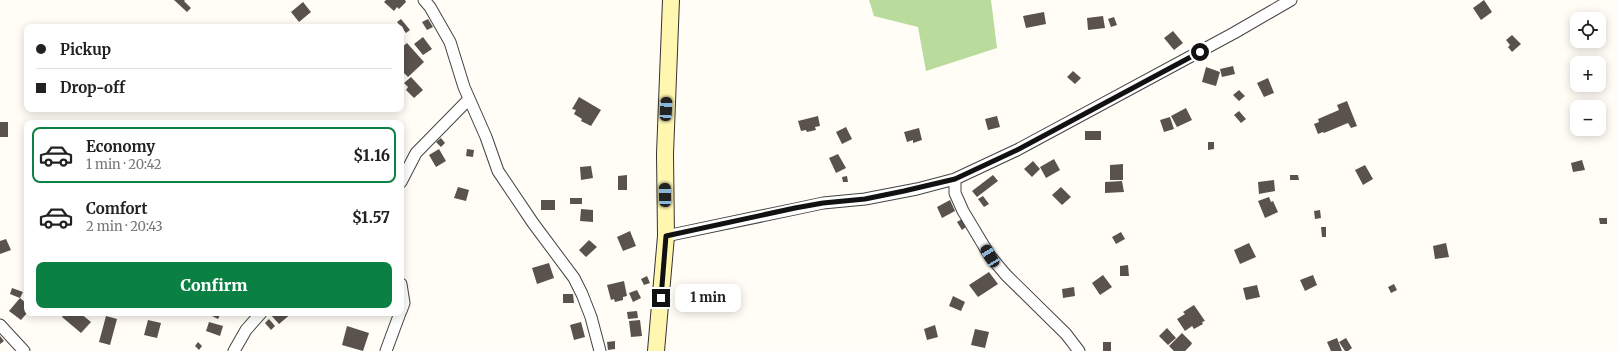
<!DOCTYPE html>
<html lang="en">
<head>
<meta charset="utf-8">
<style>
	:root { --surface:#fff; --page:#f2f2f2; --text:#222; --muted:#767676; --line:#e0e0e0; --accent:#0b8043 }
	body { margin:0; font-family:Merriweather,serif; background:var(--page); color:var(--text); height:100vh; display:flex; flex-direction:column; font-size:15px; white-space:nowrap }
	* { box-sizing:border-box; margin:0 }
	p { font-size:13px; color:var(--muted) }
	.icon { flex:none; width:22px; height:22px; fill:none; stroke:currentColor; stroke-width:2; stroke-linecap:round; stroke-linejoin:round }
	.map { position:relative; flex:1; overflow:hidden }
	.side { position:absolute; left:24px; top:120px; width:380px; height:196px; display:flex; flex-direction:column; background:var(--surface); border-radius:8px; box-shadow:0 2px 10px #0003 }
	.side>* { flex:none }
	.top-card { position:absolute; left:24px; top:24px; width:380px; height:88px; border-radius:8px; box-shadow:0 2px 10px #0003; display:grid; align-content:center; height:88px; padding:0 12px; background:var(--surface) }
	.controls { position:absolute; left:1570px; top:12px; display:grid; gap:8px }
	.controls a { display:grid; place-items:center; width:36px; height:36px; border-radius:8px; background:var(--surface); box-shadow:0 2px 10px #0003; font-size:20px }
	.end { position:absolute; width:18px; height:18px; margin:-9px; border:5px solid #111; background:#fff; box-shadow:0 0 0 2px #fff }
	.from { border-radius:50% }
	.bubble { position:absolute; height:28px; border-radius:8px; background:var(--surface); box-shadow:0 2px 10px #0003; font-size:13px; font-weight:800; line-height:28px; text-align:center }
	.car { position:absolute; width:12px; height:24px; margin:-12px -6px; border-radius:5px; box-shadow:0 0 3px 1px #0007; background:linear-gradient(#222 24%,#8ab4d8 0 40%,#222 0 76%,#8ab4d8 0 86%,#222 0) }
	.top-card b { display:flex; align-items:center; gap:14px; height:38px; font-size:15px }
	.top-card b+b { border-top:1px solid var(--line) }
	.top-card i { width:10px; height:10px; background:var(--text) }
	ul { padding:7px 0 0; list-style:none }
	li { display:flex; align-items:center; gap:12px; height:56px; margin:0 8px 6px; padding:0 4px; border:2px solid transparent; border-radius:8px }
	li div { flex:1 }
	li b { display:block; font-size:15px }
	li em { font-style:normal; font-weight:800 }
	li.current { border-color:var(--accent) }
	li>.icon { width:36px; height:36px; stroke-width:1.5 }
	.cta { display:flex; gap:8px; margin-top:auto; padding:8px 12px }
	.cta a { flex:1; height:46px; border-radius:8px; background:var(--accent); color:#fff; font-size:16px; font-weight:800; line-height:46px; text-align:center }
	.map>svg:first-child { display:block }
</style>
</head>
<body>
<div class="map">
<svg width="1618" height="351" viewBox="0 0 1618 351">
	<rect width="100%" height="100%" fill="#fffdf5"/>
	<!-- forest -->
	<path fill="#b9dc9c" d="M869,0H991L997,48L926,71L918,27L874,16Z"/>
	<!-- building -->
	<path fill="#5a524d" d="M174,0H185L184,1L191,8L187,12Z
		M386,0H405L406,2L399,9L397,7L394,11L384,2Z
		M1484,0L1492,12L1481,20L1473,8Z
		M303,2L311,12L299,22L291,12Z
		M1044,12L1046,24L1026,28L1023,16Z
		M1103,16L1105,28L1088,30L1087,18Z
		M1114,17L1117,25L1111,27L1108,19Z
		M401,19L410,30L406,33L397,22Z
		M428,19L433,27L427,30L422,22Z
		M1173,31L1183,43L1174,50L1164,38Z
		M1512,35L1521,44L1512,52L1508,47L1510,45L1506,40Z
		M423,37L432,49L423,55L414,44Z
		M407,43L424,62L408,77L404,73L401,76V48Z
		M1233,66L1235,74L1222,77L1220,69Z
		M1206,67L1220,72L1216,86L1202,82Z
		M1073,71L1081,78L1075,84L1067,77Z
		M411,77L423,90L414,98L406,90L408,87L404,83Z
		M1268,78L1274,93L1264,97L1257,83Z
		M1239,90L1245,96L1239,101L1233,95Z
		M579,97L601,110L591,126L581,121L582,119L574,114L576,110L572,109Z
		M1347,101L1357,126L1351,128L1348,123L1324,133L1323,132L1318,134L1314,124L1319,122L1318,119L1339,110L1337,105Z
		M1186,108L1192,120L1177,127L1171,116Z
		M307,109H317V110L307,111Z
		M1239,111L1246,119L1241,123L1234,115Z
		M818,116L820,126L815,127L816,130L807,132L806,130L801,131L798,121Z
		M997,116L1000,127L988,130L985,119Z
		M1170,117L1174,129L1164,132L1160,120Z
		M0,122H8V137H0Z
		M846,127L852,139L842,144L836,132Z
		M919,128L922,140L913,143V140L907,142L904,132Z
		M1085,131H1101V140H1085Z
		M441,138L445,143L441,147L436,142Z
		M1208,142H1214V149L1208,150Z
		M439,149L446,161L436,167L429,155Z
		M467,149L474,150L473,157L466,156Z
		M838,154L846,168L836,173L829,158Z
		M1054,159L1060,170L1046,178L1040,167Z
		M1582,160L1585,170L1573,172L1571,163Z
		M1033,161L1040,169L1032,177L1024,169Z
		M1123,164V180H1110V165Z
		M1365,165L1373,179L1363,185L1355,170Z
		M591,166L593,178L581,180L580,167Z
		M627,175V190H618V176Z
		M993,175L998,181L977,197L972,191Z
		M1290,175H1298L1299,180H1290Z
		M847,176L848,182H843L842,177Z
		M1274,180L1275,191L1259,194L1258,182Z
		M1122,181L1124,192L1105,193V182Z
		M458,187L469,190L466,201L454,198Z
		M1061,187L1071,197L1062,205L1052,195Z
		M983,196L989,204L984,207L978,199Z
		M1269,197L1271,202L1273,201L1278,212L1265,218L1258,201Z
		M570,198H582V204H570Z
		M541,200H555V210H541Z
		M950,200L955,211L942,218L937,207Z
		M581,209L593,210V222L580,221Z
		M1320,210L1321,218L1315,219L1314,211Z
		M1599,218H1607V224H1600Z
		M962,219L967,226L962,230L957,222Z
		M1321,227H1326V237H1322Z
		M630,231L636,246L623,251L617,237Z
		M1121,232L1125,239L1116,244L1112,237Z
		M6,239L11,250L0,254V241Z
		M589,240L597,247L586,257L579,250Z
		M1249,243L1256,257L1240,264L1234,250Z
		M1446,243L1449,257L1435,259L1433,246Z
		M549,263L554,278L537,284L532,268Z
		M1128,265L1129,276H1120V266Z
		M989,272L998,284L978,297L969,285Z
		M1103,275L1112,287L1100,295L1092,283Z
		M1313,275L1317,285L1305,291L1300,280Z
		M647,276L650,283L644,285L641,279Z
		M624,281L627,296L623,297V300L615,302L614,299L611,300L607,285Z
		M1394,284L1397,290L1391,293L1388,287Z
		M1257,285L1260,297L1246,300L1243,288Z
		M1074,287L1075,296L1063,298L1062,289Z
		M12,288L23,292L20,298L10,294Z
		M637,290L641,298L633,302L629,293Z
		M563,294H573L574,303H563Z
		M953,296L965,302L961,311L949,306Z
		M20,298L27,304V313L21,320L9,311Z
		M1194,305L1205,321L1202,322L1203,324L1194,329L1192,326L1185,331L1177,319L1185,314L1183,312Z
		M637,311L638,318L628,319L627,312Z
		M65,313H80L91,322L81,333L62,317Z
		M206,313H221L218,319Z
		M272,313H292L279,324L270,314Z
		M106,316L117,319L110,345L99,342Z
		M269,319L275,326L271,330L265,323Z
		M148,320L161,323L157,338L144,335Z
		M640,320L642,336L631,337L629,321Z
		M209,322L223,326L220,336L206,331Z
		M581,322L585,337L574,340L570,325Z
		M935,325L938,337L927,340L924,329Z
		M347,326L369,333L363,351L342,345Z
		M1167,328L1176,338L1168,345L1159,336Z
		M975,329L989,332L985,348L971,345Z
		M1182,333L1192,343L1191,345L1185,351H1174L1169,346Z
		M0,336L4,341L0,344Z
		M1337,338L1342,351H1331L1327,342Z
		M1346,338L1352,348L1348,351H1345L1339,342Z
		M615,341V349L608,350L607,342Z
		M198,342L202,346L199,350L195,346Z
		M1103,342H1111V351H1103Z"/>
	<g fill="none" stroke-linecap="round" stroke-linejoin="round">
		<!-- street casing -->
		<g stroke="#444" stroke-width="13">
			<path id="street" d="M424,0L430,7L450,42L464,87L486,137L498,171L533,223L574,278L582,294L591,317L600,351
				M955,179V193L963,211L990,256L1006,275L1066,334L1079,351
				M401,182L416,153L469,99
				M666,236L795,209L823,203L865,199L917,189L955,179L1017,150L1234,33L1291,0
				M401,284L404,303L401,311
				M0,325L24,351
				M234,351L246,330L261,313
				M386,351L400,313"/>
		</g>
		<!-- secondary casing -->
		<g stroke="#333" stroke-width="18">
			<path id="secondary" d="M656,351L666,236L665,154L671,0"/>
		</g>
		<!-- street -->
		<use href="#street" stroke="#fff" stroke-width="11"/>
		<!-- secondary -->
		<use href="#secondary" stroke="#fff6b0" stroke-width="16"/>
	</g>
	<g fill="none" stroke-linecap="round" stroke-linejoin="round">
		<!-- route -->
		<path stroke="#111" stroke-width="5" d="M661,298L666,236L795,208L823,203L865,199L904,191L955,179L1017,150L1200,52"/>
	</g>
</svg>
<div class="controls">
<a><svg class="icon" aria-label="locate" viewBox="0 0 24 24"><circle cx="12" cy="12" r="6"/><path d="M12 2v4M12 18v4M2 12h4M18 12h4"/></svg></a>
<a>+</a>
<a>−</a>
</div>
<i class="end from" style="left:1200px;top:52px"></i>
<i class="end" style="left:661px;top:298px"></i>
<div class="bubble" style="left:675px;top:284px;width:66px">1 min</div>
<i class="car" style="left:666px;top:109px;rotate:3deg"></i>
<i class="car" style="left:665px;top:195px;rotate:359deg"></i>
<i class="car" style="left:990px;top:256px;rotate:329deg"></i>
<div class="top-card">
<b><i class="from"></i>Pickup</b>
<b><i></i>Drop-off</b>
</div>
<section class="side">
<ul>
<li class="current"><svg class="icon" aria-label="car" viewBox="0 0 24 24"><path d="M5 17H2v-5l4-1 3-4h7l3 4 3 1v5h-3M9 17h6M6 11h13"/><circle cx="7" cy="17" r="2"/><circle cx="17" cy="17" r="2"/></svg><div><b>Economy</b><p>1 min · 20:42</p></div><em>$1.16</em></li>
<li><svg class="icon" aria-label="car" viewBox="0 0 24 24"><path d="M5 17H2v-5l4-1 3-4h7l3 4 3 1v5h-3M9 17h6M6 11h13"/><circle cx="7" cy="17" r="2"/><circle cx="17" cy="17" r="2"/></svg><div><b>Comfort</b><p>2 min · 20:43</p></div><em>$1.57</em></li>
</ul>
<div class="cta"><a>Confirm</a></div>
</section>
</div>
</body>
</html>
